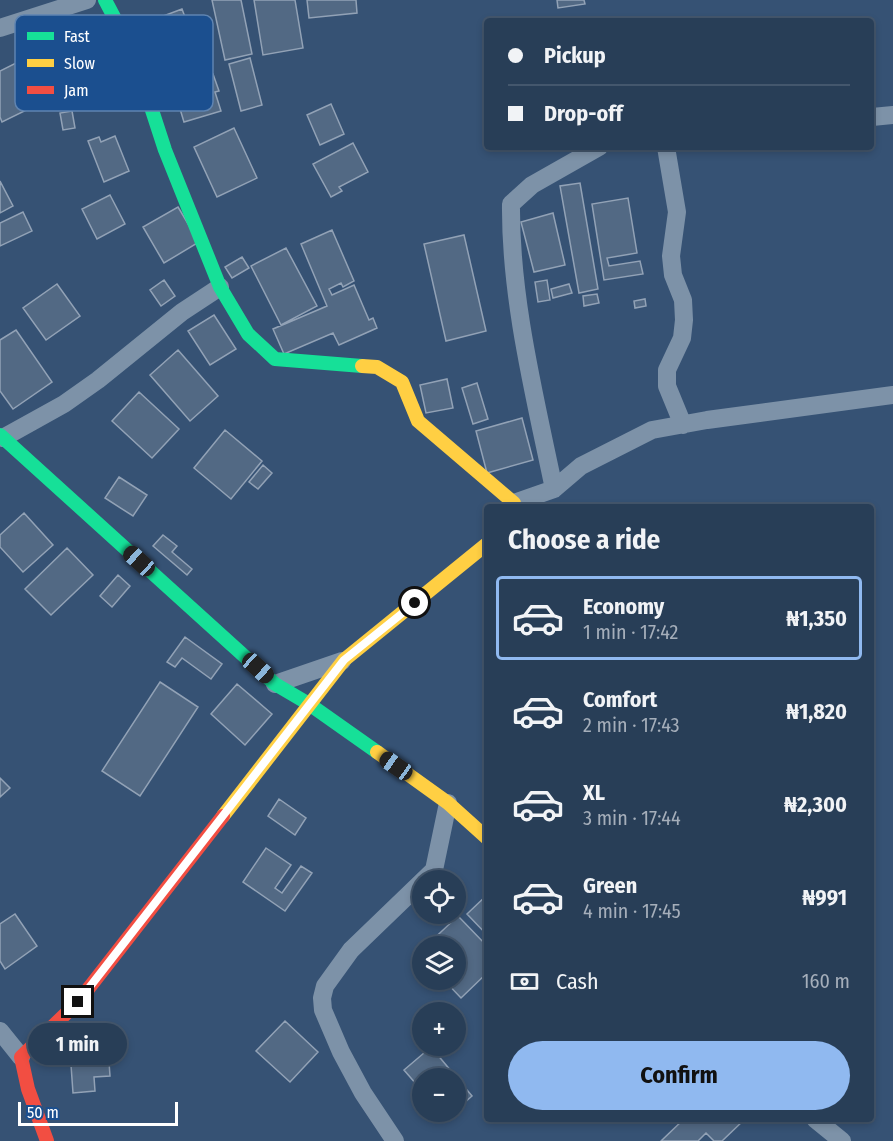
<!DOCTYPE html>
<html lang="en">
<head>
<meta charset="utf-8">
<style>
	:root { --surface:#283e57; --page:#344961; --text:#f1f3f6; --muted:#a5aeba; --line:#44576d; --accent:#90b9f0 }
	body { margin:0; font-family:"Fira Sans Condensed",sans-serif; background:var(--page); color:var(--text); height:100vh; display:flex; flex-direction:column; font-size:22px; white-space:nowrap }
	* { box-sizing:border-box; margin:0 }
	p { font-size:20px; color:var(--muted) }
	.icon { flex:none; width:33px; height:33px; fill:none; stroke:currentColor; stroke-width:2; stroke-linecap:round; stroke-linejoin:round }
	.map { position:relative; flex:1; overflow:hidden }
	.drawer { position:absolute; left:484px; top:504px; width:390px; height:618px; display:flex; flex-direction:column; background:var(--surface); border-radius:6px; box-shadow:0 3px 9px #0003,0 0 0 2px var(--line) }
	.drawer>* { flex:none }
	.top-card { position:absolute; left:484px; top:18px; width:390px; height:132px; border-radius:6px; box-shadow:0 3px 9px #0003,0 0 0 2px var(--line); display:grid; align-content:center; height:132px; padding:0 24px; background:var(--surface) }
	.fabs { position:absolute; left:412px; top:870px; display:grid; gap:12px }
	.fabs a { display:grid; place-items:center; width:54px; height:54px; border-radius:50%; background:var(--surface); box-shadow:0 3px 9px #0003,0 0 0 2px var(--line); font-size:30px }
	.scale { position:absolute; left:18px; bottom:15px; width:160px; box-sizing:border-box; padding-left:6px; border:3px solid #fff; border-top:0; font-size:16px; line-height:21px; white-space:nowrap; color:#fff; -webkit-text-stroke:4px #1b4f8f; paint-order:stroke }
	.end { position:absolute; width:27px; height:27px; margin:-14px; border:8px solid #fff; background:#111; box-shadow:0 0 0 3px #111 }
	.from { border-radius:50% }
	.bubble { position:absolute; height:42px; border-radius:21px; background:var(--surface); box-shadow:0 3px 9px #0003,0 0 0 2px var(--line); font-size:20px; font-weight:700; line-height:42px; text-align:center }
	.car { position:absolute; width:18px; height:36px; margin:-18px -9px; border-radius:8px; box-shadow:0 0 4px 2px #0007; background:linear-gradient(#222 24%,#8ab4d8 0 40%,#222 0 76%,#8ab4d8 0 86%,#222 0) }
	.top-card b { display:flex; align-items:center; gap:21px; height:57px; font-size:22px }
	.top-card b+b { border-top:2px solid var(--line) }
	.top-card i { width:15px; height:15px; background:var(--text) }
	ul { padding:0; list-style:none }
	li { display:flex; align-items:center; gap:18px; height:84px; margin:0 12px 9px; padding:0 12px; border:3px solid transparent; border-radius:6px }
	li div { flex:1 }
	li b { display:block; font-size:22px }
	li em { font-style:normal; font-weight:700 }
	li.on { border-color:var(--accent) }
	li>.icon { width:54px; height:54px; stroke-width:1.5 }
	h2 { padding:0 24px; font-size:27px; line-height:72px }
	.pay { display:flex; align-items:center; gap:15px; height:66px; padding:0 24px; font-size:22px }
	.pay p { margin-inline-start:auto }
	.cta { display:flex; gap:12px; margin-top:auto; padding:12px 24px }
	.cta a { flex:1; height:69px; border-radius:36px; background:var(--accent); color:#111; font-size:24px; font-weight:700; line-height:69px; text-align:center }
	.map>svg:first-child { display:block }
</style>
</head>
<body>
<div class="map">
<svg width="893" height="1141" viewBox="0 0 893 1141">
	<rect width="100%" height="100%" fill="#365274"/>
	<!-- building -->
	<path fill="#526984" stroke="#92a2b6" stroke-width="1.5" d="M212,0H241L252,54L225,60Z
		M254,0H295L303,48L263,55Z
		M307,0H356L357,13L309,18Z
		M557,0H584L585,4L558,8Z
		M182,9L194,41L154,56L142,24Z
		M30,56L51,98L2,122L0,117V71Z
		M250,58L262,105L241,111L229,64Z
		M213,74L219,91L215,92L221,111L184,122L173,86Z
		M331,104L344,134L320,145L307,115Z
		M72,111L75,128L63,130L60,113Z
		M234,128L257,178L217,197L194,147Z
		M115,136L129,171L104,182L88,141L99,137L101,142Z
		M353,143L368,172L339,187L342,191L331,197L313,164Z
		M0,181L13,206L0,213Z
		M580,183L598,289L579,293L560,186Z
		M110,195L125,224L97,239L82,209Z
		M628,198L637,253L607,258L609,266L640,261L643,274L604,280L592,204Z
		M178,207L199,242L164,263L143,227Z
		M23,212L32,231L0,246V223Z
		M553,213L565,265L534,272L521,222Z
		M332,230L354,281L343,287L341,283L329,289L332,295L354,285L369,320L373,318L377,328L339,345L333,333L284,354L273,329L327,306L301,244Z
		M464,235L486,331L446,341L424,244Z
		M286,248L317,306L281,325L251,266Z
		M242,257L249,268L232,278L225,267Z
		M164,280L175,296L161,306L150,290Z
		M547,280L550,300L538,302L535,282Z
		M57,284L80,316L46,340L23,308Z
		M569,284L572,293L553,298L551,289Z
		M597,294L599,303L584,306L583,296Z
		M645,299L646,306L635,308L634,301Z
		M214,315L236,349L210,365L188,331Z
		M16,330L52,382L13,409L0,391V340Z
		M178,350L218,396L190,421L150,375Z
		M447,379L453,408L426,413L420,385Z
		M477,383L488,419L473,424L462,388Z
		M139,392L179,429L152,458L112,421Z
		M522,418L533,460L487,473L476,431Z
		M225,430L262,461L231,499L194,468Z
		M263,465L272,473L258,489L249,482Z
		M119,477L147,495L133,516L105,498Z
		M24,513L53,545L23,572L0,547V535Z
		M163,535L177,546L172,552L192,569L187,575L153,546Z
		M67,548L93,575L51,615L25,589Z
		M118,575L130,586L112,607L100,596Z
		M185,637L222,664L211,679L182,658L175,667L167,662Z
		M160,682L198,707L140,796L102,771Z
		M237,684L272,714L245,745L211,714Z
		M0,778L10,788L0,797Z
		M279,799L306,818L295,835L268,816Z
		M266,848L291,865L275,888L282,893L301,866L312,873L285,911L243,882Z
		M488,894V936L467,914Z
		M15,914L37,946L5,969L0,961V924Z
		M458,916L488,947V972L461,998L444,980H456V946H426Z
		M285,1021L318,1052L290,1082L256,1051Z
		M107,1034L110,1076L94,1077L95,1091L73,1093L69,1037Z
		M431,1047L472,1096L456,1110V1078H423V1092L404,1070Z
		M684,1119H745L722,1141H714L706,1133L698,1141H661Z"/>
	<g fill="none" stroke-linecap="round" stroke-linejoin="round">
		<!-- street -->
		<path stroke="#7d92a8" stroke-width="18" d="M0,28L87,0
			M872,117L893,115
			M666,147L677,212L671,256L673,275L683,300L684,320L682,338L667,370V386L683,425
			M3,438L64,404L98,380L182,312L220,287
			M554,489C535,397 510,298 511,204L532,185L599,147
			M511,507L514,503L554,489L581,466L652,430L707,420L893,395
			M275,684L342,661
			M0,1031L21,1057
			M815,1119L842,1141
			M395,1141L363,1093L341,1052L323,1010L322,998L325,986L351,950L434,870L448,803"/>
		<!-- fast -->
		<path stroke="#16e098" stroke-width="14" d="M105,0L134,55L165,150L220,287L248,334L275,359L362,366
			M0,435L275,684L309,704L377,752"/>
		<!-- slow -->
		<path stroke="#ffcf43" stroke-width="14" d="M362,366L377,367L402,382L418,421L514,503
			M377,752L448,803L488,839
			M223,816L344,660L488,543"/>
		<!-- jam -->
		<path stroke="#f24e42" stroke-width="14" d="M47,1141L28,1089L21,1057L78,1002L223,816"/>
	</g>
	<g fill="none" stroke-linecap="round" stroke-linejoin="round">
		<!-- route -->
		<path stroke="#fff" stroke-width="8" d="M78,1002L344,660L415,603"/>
	</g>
	<!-- legend -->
	<rect x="15" y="15" width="198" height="96" rx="9" fill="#1b4f8f" stroke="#5f84b1" stroke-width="1.5"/>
	<rect x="27" y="32" width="27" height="8" fill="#16e098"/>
	<rect x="27" y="59" width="27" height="8" fill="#ffcf43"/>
	<rect x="27" y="86" width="27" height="8" fill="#f24e42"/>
	<g font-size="16" fill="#fff">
		<text x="64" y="42">Fast</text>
		<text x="64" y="69">Slow</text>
		<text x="64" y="96">Jam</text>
	</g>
</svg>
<div class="fabs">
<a><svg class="icon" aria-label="locate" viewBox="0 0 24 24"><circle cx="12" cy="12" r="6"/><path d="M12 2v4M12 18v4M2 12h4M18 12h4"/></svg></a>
<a><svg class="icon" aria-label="layers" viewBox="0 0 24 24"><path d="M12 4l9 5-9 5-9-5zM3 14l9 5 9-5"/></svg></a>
<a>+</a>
<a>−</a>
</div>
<div class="scale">50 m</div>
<i class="end from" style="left:415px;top:603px"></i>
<i class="end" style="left:78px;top:1002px"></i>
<div class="bubble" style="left:28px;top:1023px;width:99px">1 min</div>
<i class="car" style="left:139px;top:561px;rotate:312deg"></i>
<i class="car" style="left:258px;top:668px;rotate:132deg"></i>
<i class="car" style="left:396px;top:766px;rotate:305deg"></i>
<div class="top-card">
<b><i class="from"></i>Pickup</b>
<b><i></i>Drop-off</b>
</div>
<section class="drawer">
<h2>Choose a ride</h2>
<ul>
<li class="on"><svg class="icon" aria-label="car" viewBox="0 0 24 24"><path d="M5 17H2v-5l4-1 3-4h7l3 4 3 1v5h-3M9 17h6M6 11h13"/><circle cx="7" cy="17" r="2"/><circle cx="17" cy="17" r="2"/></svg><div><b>Economy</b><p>1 min · 17:42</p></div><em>₦1,350</em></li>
<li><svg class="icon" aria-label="car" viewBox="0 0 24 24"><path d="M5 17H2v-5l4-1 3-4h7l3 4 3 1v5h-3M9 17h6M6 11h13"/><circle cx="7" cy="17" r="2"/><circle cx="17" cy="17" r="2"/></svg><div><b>Comfort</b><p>2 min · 17:43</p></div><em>₦1,820</em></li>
<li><svg class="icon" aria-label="car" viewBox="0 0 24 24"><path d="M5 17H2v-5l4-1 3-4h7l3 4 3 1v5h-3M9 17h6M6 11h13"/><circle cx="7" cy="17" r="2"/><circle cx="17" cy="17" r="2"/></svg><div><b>XL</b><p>3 min · 17:44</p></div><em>₦2,300</em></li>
<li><svg class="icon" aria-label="car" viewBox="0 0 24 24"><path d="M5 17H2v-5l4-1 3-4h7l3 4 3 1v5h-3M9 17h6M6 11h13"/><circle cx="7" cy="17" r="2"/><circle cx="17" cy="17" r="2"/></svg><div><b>Green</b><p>4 min · 17:45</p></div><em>₦991</em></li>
</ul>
<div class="pay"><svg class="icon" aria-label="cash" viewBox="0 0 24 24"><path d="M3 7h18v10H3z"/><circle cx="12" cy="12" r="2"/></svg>Cash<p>160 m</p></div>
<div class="cta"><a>Confirm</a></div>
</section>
</div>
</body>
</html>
